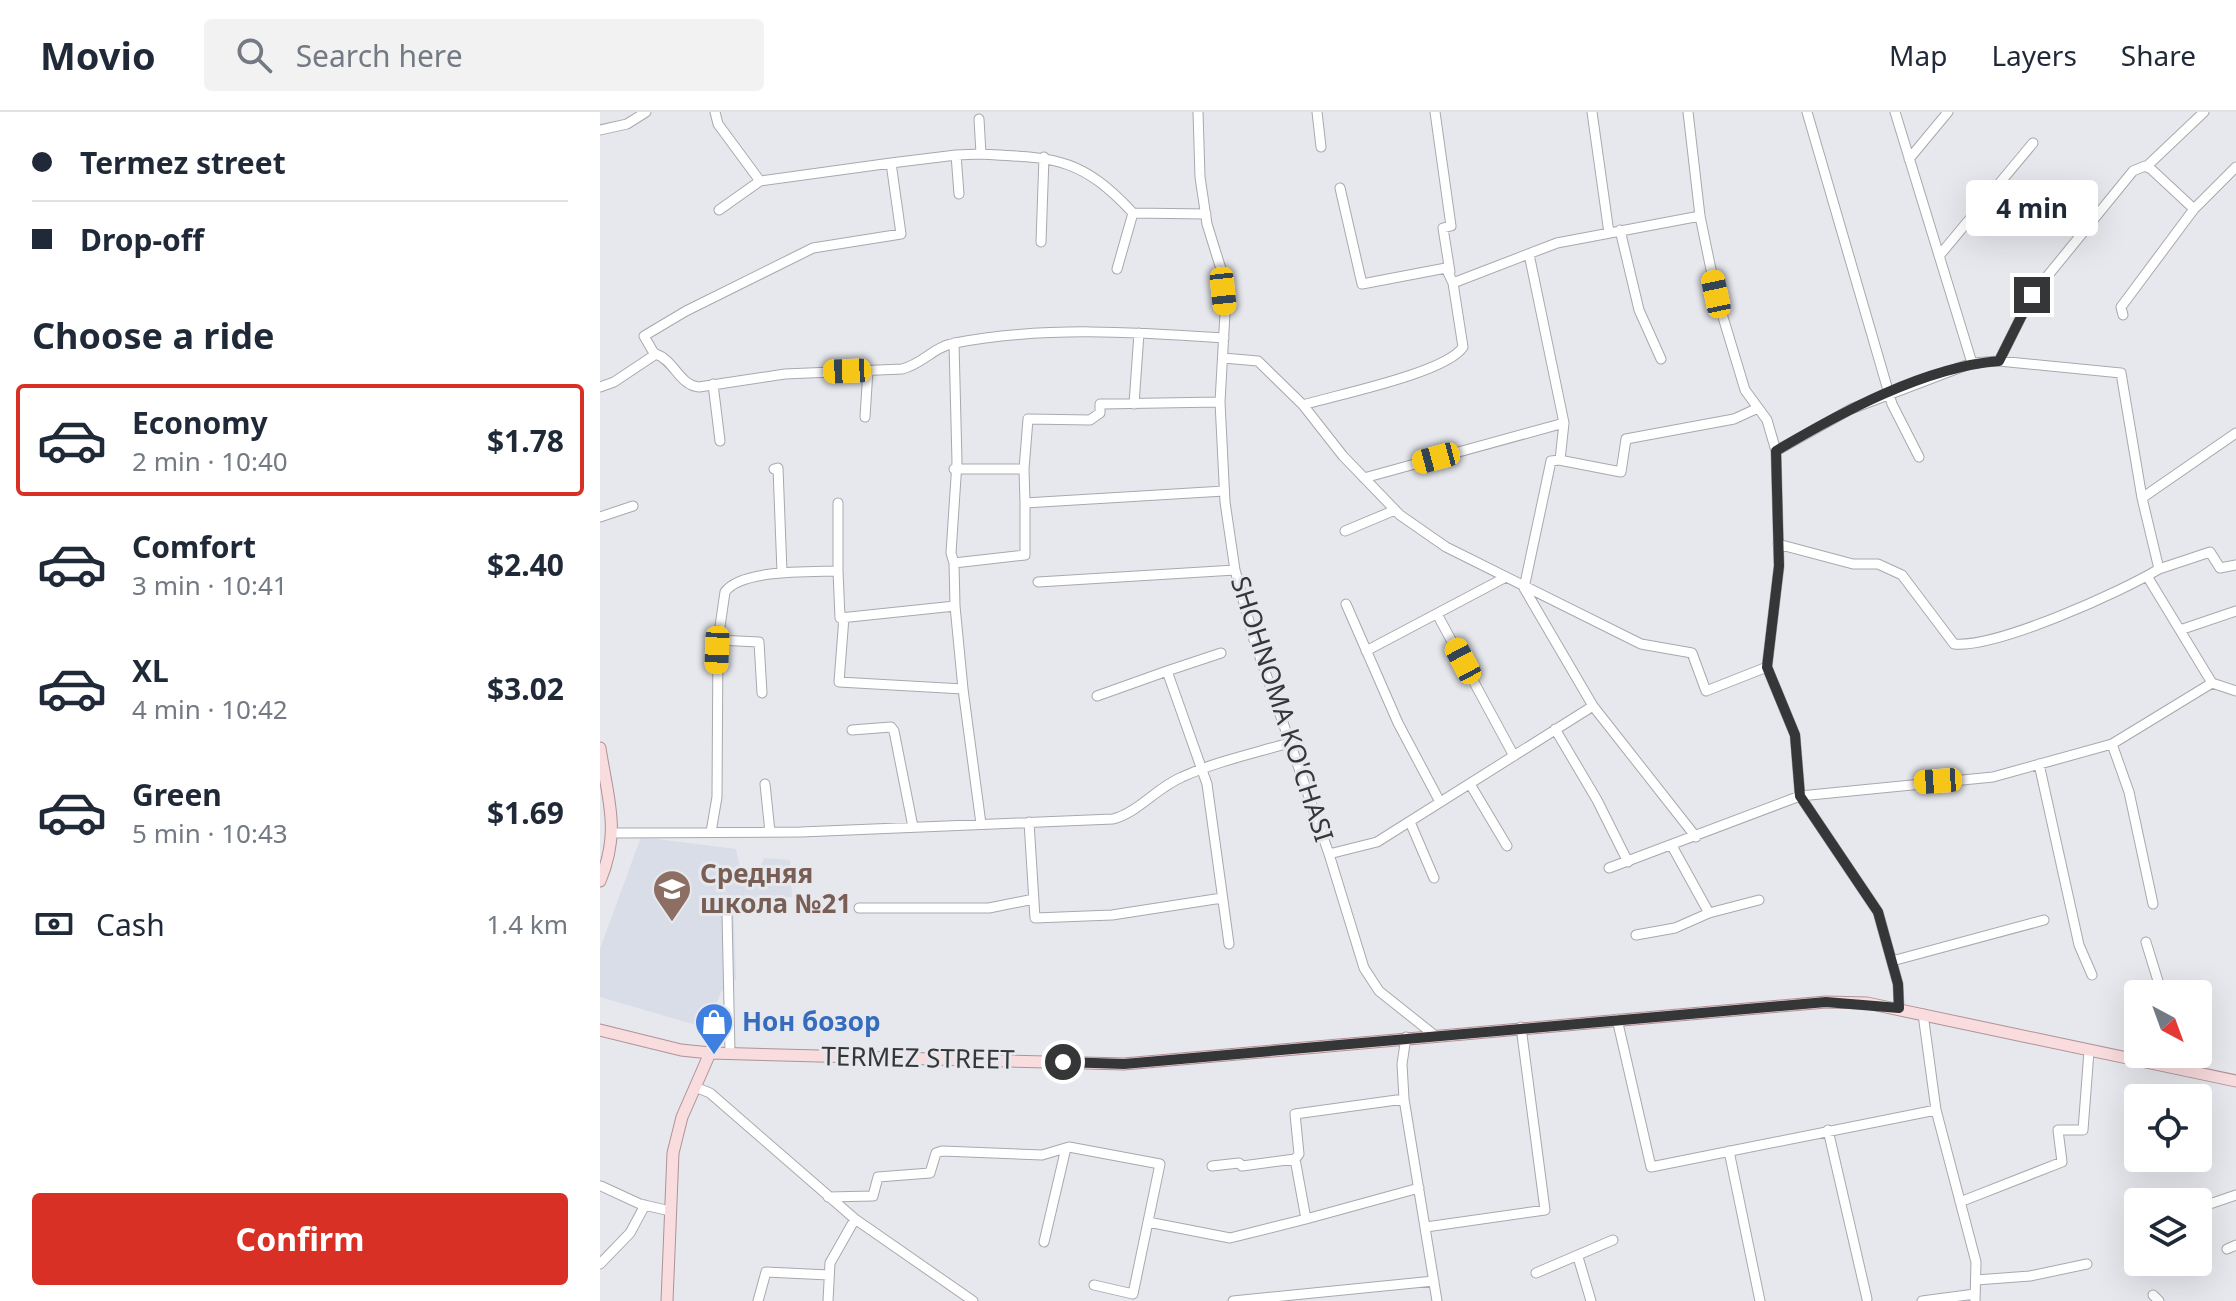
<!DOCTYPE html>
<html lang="en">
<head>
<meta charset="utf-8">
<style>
	:root { --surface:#fff; --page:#f2f2f3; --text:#1f2937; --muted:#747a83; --line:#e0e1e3; --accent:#d93025 }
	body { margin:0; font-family:"Noto Sans",sans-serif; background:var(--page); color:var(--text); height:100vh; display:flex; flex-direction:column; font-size:30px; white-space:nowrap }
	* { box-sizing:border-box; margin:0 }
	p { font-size:26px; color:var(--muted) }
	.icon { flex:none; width:44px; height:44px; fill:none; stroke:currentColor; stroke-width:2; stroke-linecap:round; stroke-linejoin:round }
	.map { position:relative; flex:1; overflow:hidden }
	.sheet { display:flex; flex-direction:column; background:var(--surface); width:600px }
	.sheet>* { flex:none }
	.top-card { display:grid; align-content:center; height:176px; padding:0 32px; background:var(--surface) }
	.needle { width:52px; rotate:139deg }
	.buttons { position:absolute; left:1524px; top:868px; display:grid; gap:16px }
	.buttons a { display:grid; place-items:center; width:88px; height:88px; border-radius:8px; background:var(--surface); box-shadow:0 8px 32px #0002; font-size:40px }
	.end { position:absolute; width:36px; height:36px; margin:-18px; border:10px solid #353638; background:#fff; box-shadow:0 0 0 4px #fff }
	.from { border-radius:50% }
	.bubble { position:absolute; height:56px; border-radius:8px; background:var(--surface); box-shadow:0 8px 32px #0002; font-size:26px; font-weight:700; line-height:56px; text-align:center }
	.car { position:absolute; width:24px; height:48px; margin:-24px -12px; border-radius:10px; box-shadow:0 0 6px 2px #0007; background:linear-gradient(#f5c518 24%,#345 0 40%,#f5c518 0 76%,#345 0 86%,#f5c518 0) }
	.top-card b { display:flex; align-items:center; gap:28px; height:76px; font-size:30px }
	.top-card b+b { border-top:2px solid var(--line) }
	.top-card i { width:20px; height:20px; background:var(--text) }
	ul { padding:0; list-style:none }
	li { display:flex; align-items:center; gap:24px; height:112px; margin:0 16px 12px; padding:0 16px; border:4px solid transparent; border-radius:8px }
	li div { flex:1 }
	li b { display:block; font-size:30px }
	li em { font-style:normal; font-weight:700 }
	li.selected { border-color:var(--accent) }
	li>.icon { width:72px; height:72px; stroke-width:1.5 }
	h2 { padding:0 32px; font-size:36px; line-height:96px }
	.pay { display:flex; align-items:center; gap:20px; height:88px; padding:0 32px; font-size:30px }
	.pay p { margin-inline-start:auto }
	.button { display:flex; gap:16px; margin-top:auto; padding:16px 32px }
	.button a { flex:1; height:92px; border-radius:8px; background:var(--accent); color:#fff; font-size:32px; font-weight:700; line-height:92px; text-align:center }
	header { display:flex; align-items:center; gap:48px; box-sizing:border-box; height:112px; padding:0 40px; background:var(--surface); border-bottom:2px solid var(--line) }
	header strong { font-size:38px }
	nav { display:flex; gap:44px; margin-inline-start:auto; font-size:28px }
	.search { width:560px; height:72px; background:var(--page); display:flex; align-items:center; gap:20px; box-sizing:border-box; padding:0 28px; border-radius:8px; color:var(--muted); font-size:30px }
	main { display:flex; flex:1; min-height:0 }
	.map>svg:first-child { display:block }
</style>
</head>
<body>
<header>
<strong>Movio</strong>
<div class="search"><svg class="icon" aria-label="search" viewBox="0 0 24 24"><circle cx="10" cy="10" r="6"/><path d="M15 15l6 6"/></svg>Search here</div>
<nav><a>Map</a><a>Layers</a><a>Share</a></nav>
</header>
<main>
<section class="sheet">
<div class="top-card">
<b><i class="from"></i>Termez street</b>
<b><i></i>Drop-off</b>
</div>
<h2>Choose a ride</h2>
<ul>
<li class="selected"><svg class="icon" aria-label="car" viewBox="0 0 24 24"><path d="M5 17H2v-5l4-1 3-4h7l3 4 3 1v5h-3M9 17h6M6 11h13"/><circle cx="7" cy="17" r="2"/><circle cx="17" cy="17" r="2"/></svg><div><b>Economy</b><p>2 min · 10:40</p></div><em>$1.78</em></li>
<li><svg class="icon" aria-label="car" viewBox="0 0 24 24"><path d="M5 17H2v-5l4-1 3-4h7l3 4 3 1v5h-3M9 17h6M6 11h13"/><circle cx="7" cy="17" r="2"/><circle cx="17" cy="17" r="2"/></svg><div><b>Comfort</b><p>3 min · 10:41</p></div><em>$2.40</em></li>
<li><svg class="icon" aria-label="car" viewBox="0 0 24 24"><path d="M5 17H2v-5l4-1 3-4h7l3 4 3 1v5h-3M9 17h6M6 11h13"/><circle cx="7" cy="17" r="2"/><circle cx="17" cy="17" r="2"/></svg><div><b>XL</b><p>4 min · 10:42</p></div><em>$3.02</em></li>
<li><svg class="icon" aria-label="car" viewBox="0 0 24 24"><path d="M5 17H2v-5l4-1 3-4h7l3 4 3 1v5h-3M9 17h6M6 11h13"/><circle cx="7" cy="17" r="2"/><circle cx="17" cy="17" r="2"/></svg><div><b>Green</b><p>5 min · 10:43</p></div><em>$1.69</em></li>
</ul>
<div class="pay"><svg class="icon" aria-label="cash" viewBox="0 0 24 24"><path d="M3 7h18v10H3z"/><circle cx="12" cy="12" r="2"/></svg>Cash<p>1.4 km</p></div>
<div class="button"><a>Confirm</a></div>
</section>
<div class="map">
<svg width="1636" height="1189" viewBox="0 0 1636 1189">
	<rect width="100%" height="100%" fill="#e6e8ed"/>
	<!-- built -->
	<path fill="#d8dde8" d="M41,725L136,737L140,755L160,757L164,746L190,748L192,785H133L136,867L121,880L106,916L0,885V837Z"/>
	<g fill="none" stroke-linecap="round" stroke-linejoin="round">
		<!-- minor casing -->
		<g stroke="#a7a9ae" stroke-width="11">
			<path id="minor" d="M115,0L118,12L160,69
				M598,0L600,65L607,112L621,157L625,201L620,290L625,390L635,458L654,528L729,742L764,856L779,879L833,922
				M717,0L721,35
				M835,0L851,114L843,116L850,160
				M992,0L1009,121
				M1088,0L1100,104L1116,182L1145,278L1167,308L1176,339L1179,454L1167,555L1195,623L1200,684L1278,800L1298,872L1299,896
				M1207,0L1292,292L1319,345
				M1295,0L1372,251
				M379,7L381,42C454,46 480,44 533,101L606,102
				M0,18L27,12L46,0
				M1309,47L1348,0
				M1546,55L1604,0
				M740,76L762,172L846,156L853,171
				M359,82L356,43L381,42
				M119,98L160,69L291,51
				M1020,118L1039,198L1061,247
				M441,130L444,45
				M1339,144L1433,31
				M517,157L533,101
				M1523,203L1521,195L1594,97L1636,55
				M55,243L44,224L86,199L213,136L301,122L291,51L356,43
				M623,246L658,249L703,293C736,283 846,261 863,235L853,171L957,131L1100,104
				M1399,249L1432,183L1533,59L1545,54L1551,57L1594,97
				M113,272L120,329
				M0,275L14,270L56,242C74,248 80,274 99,275L185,262L302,257C323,252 333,235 355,231C443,214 535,220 624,226
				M534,292L539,221
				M703,293L743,344L800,403L846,435L1041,532L1092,541L1106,579L1167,555
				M265,305L268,258
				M964,311L960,348L951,349L924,476L993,594L1096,725
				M1176,339L1251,297L1372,251L1399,249L1521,261L1542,386L1636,321
				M959,348L1021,360L1026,327L1134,307L1158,296
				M174,357L178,356L182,460
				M354,357H424L425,391
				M424,357L428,307L490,308L500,301V292L620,290
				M764,366L964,311L929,142
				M238,391V459
				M0,405L33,394
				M745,419L795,398
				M1178,432L1253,452H1278L1302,463L1354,532C1397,536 1521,480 1559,457L1542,386
				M354,451L351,441L357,350L354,231
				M1559,457L1610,440L1620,456L1636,453
				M438,470L635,458
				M746,492L798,611L840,690
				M355,494L354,451L425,443V391L624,379
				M837,502L914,644
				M244,505L239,570L363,577L381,712
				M1580,518L1636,499
				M766,539L906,465
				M567,559L621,541
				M1612,571L1636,579
				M162,581L159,530L118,528L125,480C141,457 211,460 238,459L240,506L355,494L363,577
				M497,584L567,559L607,672L629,832
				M955,617L997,688L1028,750
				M252,618L291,615L294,619L313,715
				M1512,632L1612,571L1547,464
				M1439,652L1479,833L1492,863
				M165,672L170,720
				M870,672L907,734
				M429,710L435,806L512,803L622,786
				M810,710L834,766
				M111,720L117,685L118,528
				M14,721L201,720L513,707C539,700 556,676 582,665C617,649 656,641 692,630
				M1072,734L1109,801L1159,788
				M729,742L777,730L993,594
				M1009,756L1200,684L1393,665L1512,632L1529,680L1553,792
				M259,796H389L434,787
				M127,802L130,941
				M1036,823L1075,816L1109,801
				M1546,830L1562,882
				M1292,849L1444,808
				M1323,902L1336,998L1376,1150L1375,1189
				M1017,907L1051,1055L1336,998
				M806,925L802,952L804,987L837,1189
				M1567,954L1569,942
				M95,975L110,981L255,1107L373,1189
				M1228,1018L1267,1187
				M1129,1039L1160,1189
				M695,1047L699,1042L695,1002L804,987
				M612,1054L639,1051L642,1054L695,1047L706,1107L819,1076
				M1,1074L40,1092L70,1099
				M228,1085L273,1084L278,1065L330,1061L336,1041L342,1039L442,1043L469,1035L560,1052L533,1182L494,1173
				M1360,1090L1462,1050L1458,1018H1483L1489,939
				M1598,1096L1636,1083
				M548,1110L630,1126L706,1107
				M826,1115L945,1098L921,915
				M444,1130L466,1036
				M1627,1137L1636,1133
				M978,1145L991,1189
				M0,1152L30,1121L45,1093
				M936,1161L1013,1128
				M1376,1168L1430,1164L1487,1152
				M1553,1183L1559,1189
				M158,1189L166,1160L229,1163
				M228,1189L230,1151L255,1107
				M633,1189L834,1169
				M1322,1189L1375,1182"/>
		</g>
		<!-- major casing -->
		<g stroke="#b09296" stroke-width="13">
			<path id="major" d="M0,636C8,688 21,719 0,769
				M0,918L81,938L110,941L524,952L1226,890L1267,891L1636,969
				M67,1189L73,1041L82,1005L110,941"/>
		</g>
		<!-- minor -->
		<use href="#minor" stroke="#fff" stroke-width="9"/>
		<!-- major -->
		<use href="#major" stroke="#f8dcde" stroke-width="11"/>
	</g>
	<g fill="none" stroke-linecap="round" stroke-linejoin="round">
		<!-- route -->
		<path stroke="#353638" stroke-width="10" d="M463,950L524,952L1226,890L1299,896L1298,872L1278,800L1200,684L1195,623L1167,555L1179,454L1176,339C1240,301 1324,255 1399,249L1432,183"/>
	</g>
	<!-- icons -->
	<defs>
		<g id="school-pin" transform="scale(2)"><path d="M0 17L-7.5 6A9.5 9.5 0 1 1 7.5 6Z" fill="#8d6e63" stroke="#e6e8ed"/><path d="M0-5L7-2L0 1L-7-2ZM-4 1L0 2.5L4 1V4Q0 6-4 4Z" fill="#fff"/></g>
		<g id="shop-pin" transform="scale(2)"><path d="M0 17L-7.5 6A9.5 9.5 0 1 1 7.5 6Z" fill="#3f7fe0" stroke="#e6e8ed"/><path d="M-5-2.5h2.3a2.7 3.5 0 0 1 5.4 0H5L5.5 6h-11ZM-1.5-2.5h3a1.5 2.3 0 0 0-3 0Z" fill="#fff"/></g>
	</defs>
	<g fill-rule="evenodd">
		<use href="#school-pin" x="72" y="777"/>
		<use href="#shop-pin" x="114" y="910"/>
	</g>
	<g text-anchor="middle" stroke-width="6" stroke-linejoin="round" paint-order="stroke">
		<!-- street labels -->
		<g font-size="26" fill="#353638" stroke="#e6e8ed">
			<text transform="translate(682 597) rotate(72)" y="9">SHOHNOMA KO'CHASI</text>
			<text transform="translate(318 946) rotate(1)" y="9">TERMEZ STREET</text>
		</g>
		<!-- education labels -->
		<g font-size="26" font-weight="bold" fill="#785e54" stroke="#e6e8ed" text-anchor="start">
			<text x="100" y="771">Средняя<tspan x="100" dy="30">школа №21</tspan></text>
		</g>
		<!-- shop labels -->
		<g font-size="26" font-weight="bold" fill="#366cbe" stroke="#e6e8ed" text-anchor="start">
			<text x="142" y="919">Нон бозор</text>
		</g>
	</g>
</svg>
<div class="buttons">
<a><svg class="needle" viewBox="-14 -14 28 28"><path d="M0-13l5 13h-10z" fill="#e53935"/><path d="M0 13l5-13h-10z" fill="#747a83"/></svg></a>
<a><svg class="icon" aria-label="locate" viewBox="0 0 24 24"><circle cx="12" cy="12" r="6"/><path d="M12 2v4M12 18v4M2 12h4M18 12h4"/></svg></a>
<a><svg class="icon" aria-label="layers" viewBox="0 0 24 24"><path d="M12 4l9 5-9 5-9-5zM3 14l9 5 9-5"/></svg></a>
</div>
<i class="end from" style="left:463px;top:950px"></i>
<i class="end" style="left:1432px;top:183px"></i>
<div class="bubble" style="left:1366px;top:68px;width:132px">4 min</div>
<i class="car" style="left:623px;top:179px;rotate:174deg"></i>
<i class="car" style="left:1116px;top:182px;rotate:348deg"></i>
<i class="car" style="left:247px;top:259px;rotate:268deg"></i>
<i class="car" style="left:836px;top:346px;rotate:255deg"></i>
<i class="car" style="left:117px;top:538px;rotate:182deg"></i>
<i class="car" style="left:863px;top:549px;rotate:332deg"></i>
<i class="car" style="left:1338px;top:669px;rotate:266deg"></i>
</div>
</main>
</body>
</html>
